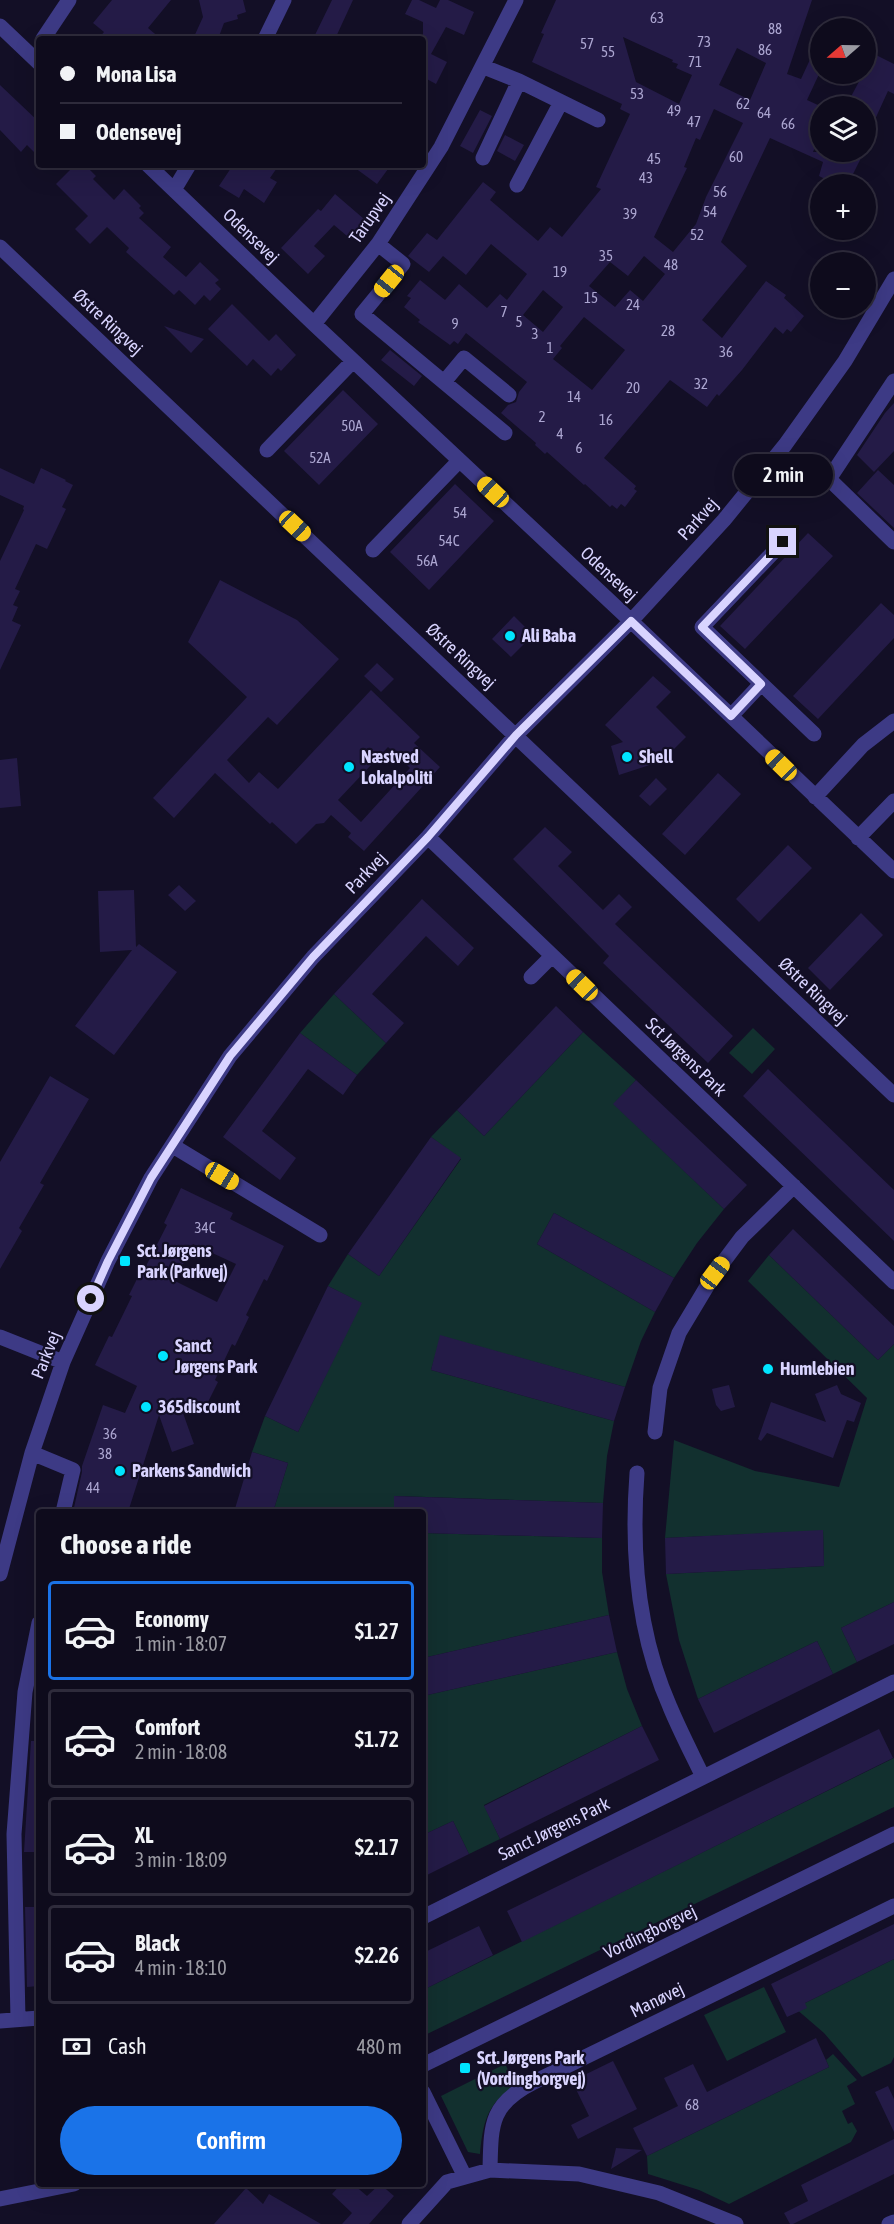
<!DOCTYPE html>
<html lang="en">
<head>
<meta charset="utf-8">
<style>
	:root { --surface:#0e0b1c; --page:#171425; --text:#f1f3f6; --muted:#9b9ba3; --line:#2e2b3b; --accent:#1a73e8 }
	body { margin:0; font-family:"Asap Condensed",sans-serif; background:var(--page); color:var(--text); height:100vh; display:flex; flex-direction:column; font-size:22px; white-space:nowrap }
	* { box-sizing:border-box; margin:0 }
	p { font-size:20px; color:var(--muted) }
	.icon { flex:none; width:33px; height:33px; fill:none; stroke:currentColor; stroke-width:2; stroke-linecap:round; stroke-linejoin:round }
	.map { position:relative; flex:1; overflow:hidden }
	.side { position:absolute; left:36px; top:1509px; width:390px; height:678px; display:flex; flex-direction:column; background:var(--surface); border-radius:6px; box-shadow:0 6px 24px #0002,0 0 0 2px var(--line) }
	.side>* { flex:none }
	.guide { position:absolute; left:36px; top:36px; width:390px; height:132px; border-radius:6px; box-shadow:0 6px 24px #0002,0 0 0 2px var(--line); display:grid; align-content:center; height:132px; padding:0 24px; background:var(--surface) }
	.needle { width:39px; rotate:250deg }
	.fabs { position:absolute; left:810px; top:18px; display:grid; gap:12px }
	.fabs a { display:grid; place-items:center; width:66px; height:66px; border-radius:50%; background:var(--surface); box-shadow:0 6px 24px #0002,0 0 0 2px var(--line); font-size:30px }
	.end { position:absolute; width:27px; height:27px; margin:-14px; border:8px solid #d9d4ff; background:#111; box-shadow:0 0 0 3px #111 }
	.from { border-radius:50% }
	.bubble { position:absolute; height:42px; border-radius:21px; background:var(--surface); box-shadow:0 6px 24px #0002,0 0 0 2px var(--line); font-size:20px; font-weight:600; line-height:42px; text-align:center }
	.car { position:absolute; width:18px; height:36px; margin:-18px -9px; border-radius:8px; box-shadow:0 0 4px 2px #0007; background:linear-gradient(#f5c518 24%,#345 0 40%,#f5c518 0 76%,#345 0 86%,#f5c518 0) }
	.guide b { display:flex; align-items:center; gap:21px; height:57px; font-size:22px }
	.guide b+b { border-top:2px solid var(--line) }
	.guide i { width:15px; height:15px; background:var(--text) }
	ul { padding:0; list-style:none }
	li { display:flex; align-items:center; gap:18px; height:99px; margin:0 12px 9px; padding:0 12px; border:3px solid var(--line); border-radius:6px }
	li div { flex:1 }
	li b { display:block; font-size:22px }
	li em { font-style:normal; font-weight:600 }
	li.on { border-color:var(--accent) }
	li>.icon { width:54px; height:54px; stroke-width:1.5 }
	h2 { padding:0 24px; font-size:27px; line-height:72px }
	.pay { display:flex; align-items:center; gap:15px; height:66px; padding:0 24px; font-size:22px }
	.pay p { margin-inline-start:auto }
	.cta { display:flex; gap:12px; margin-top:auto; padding:12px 24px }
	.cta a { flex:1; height:69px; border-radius:36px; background:var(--accent); color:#fff; font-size:24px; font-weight:600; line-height:69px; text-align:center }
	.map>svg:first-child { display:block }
</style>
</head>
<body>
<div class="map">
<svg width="894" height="2224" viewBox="0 0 894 2224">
	<rect width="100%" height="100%" fill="#130f26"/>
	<!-- green -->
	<path fill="#12302f" d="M334,994L386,1043L357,1075L300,1033Z
		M753,1028L775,1049L752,1074L729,1053Z
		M583,1032L636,1080L614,1104L724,1209L697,1243L674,1278L554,1213L537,1244L655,1312L641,1341L625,1387L441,1336L431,1370L614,1421L607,1456L603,1503L395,1496L394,1512H273L288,1463L252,1452L265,1416L298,1432L361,1303L328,1286L348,1254L379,1276L461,1159L431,1137L457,1110L484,1136Z
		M769,1255L878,1360L894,1344V1602L841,1628L857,1662L833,1674L817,1641L698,1699L679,1640L666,1574L824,1566L823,1531L665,1538L674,1440L755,1471L839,1487L867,1398L748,1281Z
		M423,1533L602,1538V1572L609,1615L423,1658Z
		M617,1652L627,1689L642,1726L484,1805L500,1839L469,1854L453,1821L423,1835V1696Z
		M894,1758V1807L423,2036V1990Z
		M894,1959V2057L891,2063L862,2077L824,2033L795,2008Z
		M764,1987L786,2032L727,2061L704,2015Z
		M833,2054L857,2080L847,2086L855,2104L842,2111L848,2124L852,2122L857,2131L851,2142L729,2204L699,2190L648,2174L647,2156L829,2067L826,2060Z
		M505,2064L516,2085C487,2103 483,2122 480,2154L468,2152L441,2096Z"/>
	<!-- building -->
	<path fill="#241b47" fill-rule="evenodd" d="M112,0H171L148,28L161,39H98L104,32L93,23Z
		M199,0H243L246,12L237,15L238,19L224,23L218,39H193L203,17Z
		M332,0H353L335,39H313Z
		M412,0H419L436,8L440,0H448L474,12L464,35L446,27L431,54L447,62L436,84L423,77V22L405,14Z
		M556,0H812L787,74L801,79L820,38V72L807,100L820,106V135L813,152H864L848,184H822L825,179L819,176L823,162L770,138L721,242L747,266L702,320L722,338L766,281L786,295L784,298L804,316L791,332L787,329L783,334L775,327L742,370L719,396L717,394L707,407L670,380L604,458L636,486L634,489L637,491L625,507L621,504L617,509L612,505L610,507L585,484L584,485L547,452L545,454L535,445L536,443L501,413L508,405L516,402L519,392L527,382L466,333L458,344L454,341L450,345L418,322L420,320L404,307L411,298L407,296L420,280L445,300L459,284L487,308L500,294L507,300L527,274L491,244L466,275L443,256L429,272L408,256L427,233L437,240L483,182L496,192L490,200L538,241L550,227L562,237L601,189L596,187L630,114L620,109L622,104L532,62L544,34L541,33ZM623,37L673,60L672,62L678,64L676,68L692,75L679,104L636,82ZM737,48L766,63L750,100L719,85ZM714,109L743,123L706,197L696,224L673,252L654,237L687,168L684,167L696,138L700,140ZM644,256L665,274L643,301L630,290L615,307L589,286L610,262L628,276ZM543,290L563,307L543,332L523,315ZM584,317L625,350L592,390L553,359L562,348L560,346Z
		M866,50L894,64V94L888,91L866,139V106H846L863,74H866Z
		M0,85L39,122V157L27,145L21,152L0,130Z
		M480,110L492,116L473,153L460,146Z
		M505,135L524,145L515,161L497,151Z
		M75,165H85L96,176L93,179L114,200L124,189L141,206L139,208L144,213L139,218L171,247L163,257L186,277L200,262L219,280L215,283L221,289L210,301L204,295L195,305L179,290L174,295L126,252L129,248L107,227L90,244L75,229L88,216L56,184Z
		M233,165H279L270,178L277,182L264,203L244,189L239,198L219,186Z
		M351,165H391L377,184Z
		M335,194L371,225L361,238L352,230L347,236L334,225L314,246L325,256L308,274L281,248L318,209L321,211Z
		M232,304L269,341L276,334L296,355L281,371L278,368L271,376L253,359L247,366L208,329Z
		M164,326L204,339L191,353Z
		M390,350L422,376L414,386L381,360Z
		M343,390L378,424L319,485L284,451Z
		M894,403V451L874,472L857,455L885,413Z
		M0,468L34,484L41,468L66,480L65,481L73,485L62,507L66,509L47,549L36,544L15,589L20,591L13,605L18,607L12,621L21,625L0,670V561L24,510L23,509L24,506L0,495Z
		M878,470L894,485V528L857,493Z
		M455,484L494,521L429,590L390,552Z
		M808,533L833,556L745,649L720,626Z
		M220,580L297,620L339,659L277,725L268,717L227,760L249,783L259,772L278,789L371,690L420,737L414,743L440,767L364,851L348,837L351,833L331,815L324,823L316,824L296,844L272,822L270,824L215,773L174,818L153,798L247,697L188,642ZM388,747L410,768L361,822L338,800Z
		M881,603L894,615V638L818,719L793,696Z
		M514,616L533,635L511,657L492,639Z
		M377,663L394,679L381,692L364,676Z
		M653,676L671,692L656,707L686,737L662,761L619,775L611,746L623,742L605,725Z
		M17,758L21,806L0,808V760Z
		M718,773L741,794L685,855L662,834Z
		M656,778L667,789L650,806L639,796Z
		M545,827L572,852L558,866L603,910L619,894L632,907L615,924L733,1036L708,1063L603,963L609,956L513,859Z
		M788,845L812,868L759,922L736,899Z
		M179,885L196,901L185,911L168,895Z
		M134,890L136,947L139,944L177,972L114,1055L75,1026L132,950L100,952L98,891Z
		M422,899L474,948L458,966L426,936L372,994L404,1023L386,1043L334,994Z
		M861,913L883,935L830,990L808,968Z
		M556,1006L583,1032L484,1136L457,1110Z
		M300,1033L357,1075L343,1095L308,1069L262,1131L296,1158L280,1180L223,1137Z
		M768,1069L894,1190V1241L743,1096Z
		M50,1076L89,1099L40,1183L44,1185L19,1228L22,1231L0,1269V1162Z
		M636,1080L747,1185L724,1209L613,1104Z
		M431,1137L461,1158L379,1276L348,1254Z
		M181,1188L233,1213L230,1219L284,1246L267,1281L264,1279L246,1315L249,1317L235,1346L232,1344L215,1380L218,1382L203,1412L178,1399L194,1444L172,1452L159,1415L128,1512H73L82,1472V1466L103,1405L125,1413L137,1386L95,1365L109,1336L112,1337L132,1296L129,1295L144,1265L146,1266L167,1225L164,1223ZM193,1244L236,1264L217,1302L175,1281Z
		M554,1213L674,1278L655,1312L537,1244Z
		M793,1229L894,1326V1344L878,1360L769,1255Z
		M328,1286L362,1303L298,1432L265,1416Z
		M440,1335L625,1387L614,1421L431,1370Z
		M729,1385L735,1407L721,1411L716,1405L712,1389Z
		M837,1385L841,1394L861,1403L854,1422L847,1420L833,1458L767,1433L761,1441L758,1439L771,1402L826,1422L815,1394Z
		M252,1452L288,1463L273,1512H234Z
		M394,1496L603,1503L602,1538L423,1533V1512H394Z
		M823,1530L824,1566L666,1574L665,1538Z
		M894,1602V1644L857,1662L841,1628Z
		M609,1615L617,1652L423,1696V1658Z
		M817,1641L833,1674L714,1733L698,1699Z
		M642,1726L659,1760L500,1839L484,1806Z
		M879,1729L893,1758L522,1942L507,1911Z
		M31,1741H39V1852H24Z
		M453,1821L469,1854L423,1877V1835Z
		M25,1907H39V1986L27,1987Z
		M894,1924V1959L805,2003L807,2008L787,2017L771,1984Z
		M479,1926L493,1955L423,1990V1953Z
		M816,2038L829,2067L647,2156L633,2128L678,2106L664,2078L693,2064L707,2092Z
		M613,2061L637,2109L578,2139L571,2125L589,2116L572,2081Z
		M888,2086L894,2099V2132L875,2092Z
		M894,2139V2174L793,2224H790L784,2213L808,2201L801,2185Z
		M616,2148L642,2150L611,2169Z
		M341,2184H353L367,2196L380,2184L394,2196L369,2224H342L352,2213L332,2194Z
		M246,2188L263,2204L269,2194L321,2224H214Z"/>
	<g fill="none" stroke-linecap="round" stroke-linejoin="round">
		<!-- minor -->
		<path stroke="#3d3a85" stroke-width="15" d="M0,26L39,63
			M43,39L69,0
			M265,39L284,0
			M484,67L519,81L598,120
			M483,158L519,81
			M148,165L314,324L631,621L894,871
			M517,185L561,102
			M174,190L189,165
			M378,244L403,264L362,314L505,433
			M0,247L894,1095
			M314,324L378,244L441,147L516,0
			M894,381L829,479L894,542
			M444,382L464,358L509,395
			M267,450L353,361
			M783,542L702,627L814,734
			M373,550L459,461
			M731,716L761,684
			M815,797L863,745L894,721
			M428,837L894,1282
			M858,838L894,801
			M531,977L552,956
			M173,1146L320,1235
			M0,1337L63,1362
			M655,1432L660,1388L679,1333L715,1273L742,1237L794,1186
			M32,1453L73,1470L63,1512
			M637,1473C631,1552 637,1633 670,1707C680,1731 692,1754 703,1777
			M0,1574L32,1453L63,1362L108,1261L151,1178L230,1056L313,957L428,837L516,735L631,621L724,520L785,445L845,361L894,279
			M423,1917L894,1682
			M18,2019L14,1834L25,1692L39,1623
			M0,2021L39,2018
			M423,2065L894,1834
			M423,2092L465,2177
			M490,2170C491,2124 490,2104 534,2082L894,1906
			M0,2199L74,2184
			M409,2224L447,2182L490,2170L579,2174L659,2193L736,2224
			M889,2224L894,2222"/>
	</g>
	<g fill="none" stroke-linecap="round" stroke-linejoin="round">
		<!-- route -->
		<path stroke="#d9d4ff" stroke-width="8" d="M91,1299L108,1261L151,1178L230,1056L313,957L428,837L516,735L631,621L731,716L761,684L702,627L783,542"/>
	</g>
	<!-- markers -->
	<g fill="#00e5ff" stroke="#130f26" stroke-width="2">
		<circle cx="510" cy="636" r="6"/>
		<circle cx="627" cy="757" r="6"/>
		<circle cx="349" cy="767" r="6"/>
		<rect x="119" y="1255" width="12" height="12" rx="3"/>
		<circle cx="163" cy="1356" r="6"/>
		<circle cx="768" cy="1369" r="6"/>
		<circle cx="146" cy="1407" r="6"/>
		<circle cx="120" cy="1471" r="6"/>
		<rect x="459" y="2062" width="12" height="12" rx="3"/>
	</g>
	<g text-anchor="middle" stroke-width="4.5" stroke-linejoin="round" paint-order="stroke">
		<!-- number labels -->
		<g font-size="15" fill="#aca6d1">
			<text x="657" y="23">63</text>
			<text x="775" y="34">88</text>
			<text x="704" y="47">73</text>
			<text x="587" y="49">57</text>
			<text x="765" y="55">86</text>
			<text x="608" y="57">55</text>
			<text x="695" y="67">71</text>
			<text x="637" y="99">53</text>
			<text x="743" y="109">62</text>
			<text x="674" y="116">49</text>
			<text x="764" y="118">64</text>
			<text x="694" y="127">47</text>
			<text x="788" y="129">66</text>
			<text x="736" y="162">60</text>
			<text x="654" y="164">45</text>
			<text x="646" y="183">43</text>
			<text x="720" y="197">56</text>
			<text x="710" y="217">54</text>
			<text x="630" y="219">39</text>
			<text x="697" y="240">52</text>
			<text x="606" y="261">35</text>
			<text x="671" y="270">48</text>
			<text x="560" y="277">19</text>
			<text x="591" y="303">15</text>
			<text x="633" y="310">24</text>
			<text x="504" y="317">7</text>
			<text x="519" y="327">5</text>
			<text x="455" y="329">9</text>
			<text x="668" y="336">28</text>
			<text x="535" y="339">3</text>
			<text x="550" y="353">1</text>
			<text x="726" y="357">36</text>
			<text x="701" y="389">32</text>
			<text x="633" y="393">20</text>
			<text x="574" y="402">14</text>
			<text x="542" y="422">2</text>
			<text x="606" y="425">16</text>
			<text x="352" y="431">50A</text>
			<text x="560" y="439">4</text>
			<text x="579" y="453">6</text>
			<text x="320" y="463">52A</text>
			<text x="460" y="518">54</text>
			<text x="449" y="546">54C</text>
			<text x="427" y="566">56A</text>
			<text x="205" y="1233">34C</text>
			<text x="110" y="1439">36</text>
			<text x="105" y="1459">38</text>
			<text x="93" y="1493">44</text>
			<text x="692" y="2110">68</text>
		</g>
		<!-- street labels -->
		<g font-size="18" fill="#d9d4ff" stroke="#130f26">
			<text transform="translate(370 218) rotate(-55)" y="6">Tarupvej</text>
			<text transform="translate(251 236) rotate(44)" y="6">Odensevej</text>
			<text transform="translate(108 322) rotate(43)" y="6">Østre Ringvej</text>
			<text transform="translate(698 519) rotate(-48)" y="6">Parkvej</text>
			<text transform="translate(609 574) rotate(43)" y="6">Odensevej</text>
			<text transform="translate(461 656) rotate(43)" y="6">Østre Ringvej</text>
			<text transform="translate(366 873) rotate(-46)" y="6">Parkvej</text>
			<text transform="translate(813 991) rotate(44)" y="6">Østre Ringvej</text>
			<text transform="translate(686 1057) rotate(44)" y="6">Sct Jørgens Park</text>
			<text transform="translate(46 1355) rotate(-68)" y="6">Parkvej</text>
			<text transform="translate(554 1829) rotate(-26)" y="6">Sanct Jørgens Park</text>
			<text transform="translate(650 1932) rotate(-26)" y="6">Vordingborgvej</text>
			<text transform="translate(657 2000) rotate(-26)" y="6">Manøvej</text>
		</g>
		<!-- poi labels -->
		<g font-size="18" font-weight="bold" fill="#d9d4ff" stroke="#130f26" text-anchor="start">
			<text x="522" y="642">Ali Baba</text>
			<text x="361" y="763">Næstved<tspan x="361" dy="21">Lokalpoliti</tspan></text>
			<text x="639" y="763">Shell</text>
			<text x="137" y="1257">Sct. Jørgens<tspan x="137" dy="21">Park (Parkvej)</tspan></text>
			<text x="175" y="1352">Sanct<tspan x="175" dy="21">Jørgens Park</tspan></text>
			<text x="780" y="1375">Humlebien</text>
			<text x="158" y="1413">365discount</text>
			<text x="132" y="1477">Parkens Sandwich</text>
			<text x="477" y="2064">Sct. Jørgens Park<tspan x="477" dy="21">(Vordingborgvej)</tspan></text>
		</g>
	</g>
</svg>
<div class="fabs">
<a><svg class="needle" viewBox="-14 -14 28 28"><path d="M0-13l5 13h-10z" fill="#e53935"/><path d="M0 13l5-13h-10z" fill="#9b9ba3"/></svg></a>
<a><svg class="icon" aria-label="layers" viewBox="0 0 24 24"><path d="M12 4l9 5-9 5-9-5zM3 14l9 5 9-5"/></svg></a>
<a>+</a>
<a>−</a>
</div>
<i class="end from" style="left:91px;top:1299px"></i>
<i class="end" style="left:783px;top:542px"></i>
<div class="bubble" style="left:734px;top:454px;width:99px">2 min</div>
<i class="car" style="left:389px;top:281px;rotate:219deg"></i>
<i class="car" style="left:493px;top:492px;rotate:313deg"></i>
<i class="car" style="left:295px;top:526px;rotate:133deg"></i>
<i class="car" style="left:781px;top:765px;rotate:314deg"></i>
<i class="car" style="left:582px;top:985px;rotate:314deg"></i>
<i class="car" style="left:222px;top:1176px;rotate:121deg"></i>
<i class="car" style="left:715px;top:1273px;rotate:37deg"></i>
<div class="guide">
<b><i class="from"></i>Mona Lisa</b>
<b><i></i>Odensevej</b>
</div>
<section class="side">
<h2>Choose a ride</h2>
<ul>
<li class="on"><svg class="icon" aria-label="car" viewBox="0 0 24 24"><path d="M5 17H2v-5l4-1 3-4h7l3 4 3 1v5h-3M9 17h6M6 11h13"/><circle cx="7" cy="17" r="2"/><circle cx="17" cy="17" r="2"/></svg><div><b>Economy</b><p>1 min · 18:07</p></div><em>$1.27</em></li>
<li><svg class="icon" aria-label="car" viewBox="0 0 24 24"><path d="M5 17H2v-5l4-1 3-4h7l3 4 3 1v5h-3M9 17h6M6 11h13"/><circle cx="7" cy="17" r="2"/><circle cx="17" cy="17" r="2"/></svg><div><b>Comfort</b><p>2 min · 18:08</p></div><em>$1.72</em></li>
<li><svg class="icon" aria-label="car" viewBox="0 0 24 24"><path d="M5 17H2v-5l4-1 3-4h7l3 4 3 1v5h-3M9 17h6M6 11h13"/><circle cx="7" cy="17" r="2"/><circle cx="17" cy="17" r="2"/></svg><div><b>XL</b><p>3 min · 18:09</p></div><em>$2.17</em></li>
<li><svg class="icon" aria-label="car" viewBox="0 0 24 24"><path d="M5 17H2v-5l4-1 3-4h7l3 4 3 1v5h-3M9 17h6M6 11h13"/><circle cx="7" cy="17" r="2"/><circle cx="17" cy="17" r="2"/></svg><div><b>Black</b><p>4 min · 18:10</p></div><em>$2.26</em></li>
</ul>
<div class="pay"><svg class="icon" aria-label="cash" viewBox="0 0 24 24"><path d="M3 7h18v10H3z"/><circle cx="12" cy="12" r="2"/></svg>Cash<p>480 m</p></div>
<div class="cta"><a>Confirm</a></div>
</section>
</div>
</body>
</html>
